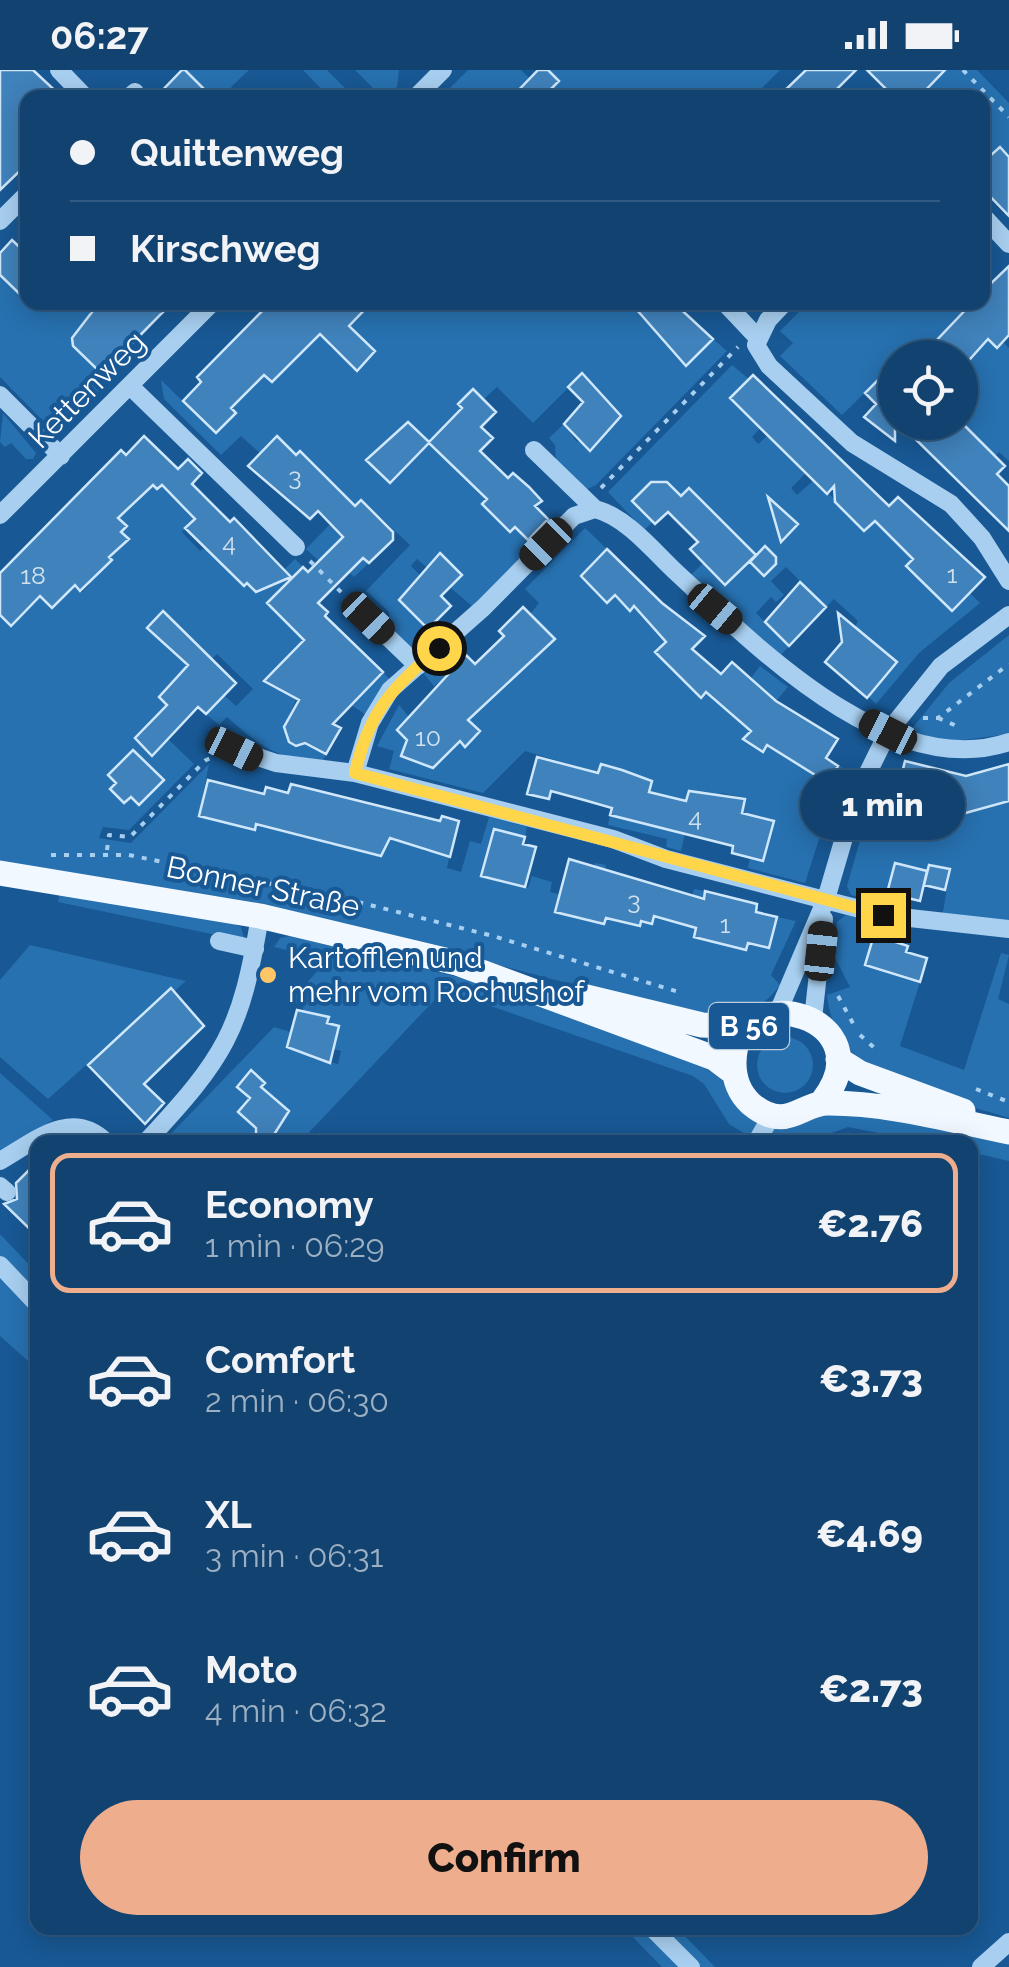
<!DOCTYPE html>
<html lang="en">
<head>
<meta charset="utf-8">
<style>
	:root { --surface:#12426f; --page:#1f4d77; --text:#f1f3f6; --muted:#9cb0c3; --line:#315b82; --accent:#eead8d }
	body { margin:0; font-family:Raleway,sans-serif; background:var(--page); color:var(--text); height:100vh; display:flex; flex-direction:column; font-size:38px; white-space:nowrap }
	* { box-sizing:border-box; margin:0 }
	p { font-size:32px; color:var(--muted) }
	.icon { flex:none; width:55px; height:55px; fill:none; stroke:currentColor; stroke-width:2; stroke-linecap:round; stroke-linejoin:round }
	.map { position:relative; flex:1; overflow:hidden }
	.sheet { position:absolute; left:30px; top:1065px; width:948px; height:800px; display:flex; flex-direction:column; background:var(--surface); border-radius:20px; box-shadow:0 5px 25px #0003,0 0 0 2px var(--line) }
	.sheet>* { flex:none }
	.banner { position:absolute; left:20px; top:20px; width:970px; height:220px; border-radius:20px; box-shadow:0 5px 25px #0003,0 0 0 2px var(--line); display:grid; align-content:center; height:220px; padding:0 50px; background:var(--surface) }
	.fabs { position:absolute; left:878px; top:270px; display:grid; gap:20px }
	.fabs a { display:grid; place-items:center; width:100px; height:100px; border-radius:50%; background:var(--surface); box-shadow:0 5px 25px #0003,0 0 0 2px var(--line); font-size:50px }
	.end { position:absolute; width:45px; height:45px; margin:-22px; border:12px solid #ffd54a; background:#111; box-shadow:0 0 0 5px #111 }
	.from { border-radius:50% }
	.bubble { position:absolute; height:70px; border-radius:35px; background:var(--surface); box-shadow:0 5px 25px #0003,0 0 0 2px var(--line); font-size:32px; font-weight:800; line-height:70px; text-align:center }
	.car { position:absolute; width:30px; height:60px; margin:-30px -15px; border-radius:12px; box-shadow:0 0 8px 2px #0007; background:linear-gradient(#222 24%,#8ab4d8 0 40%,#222 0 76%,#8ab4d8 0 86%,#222 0) }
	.banner b { display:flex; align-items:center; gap:35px; height:95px; font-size:38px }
	.banner b+b { border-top:2px solid var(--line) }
	.banner i { width:25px; height:25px; background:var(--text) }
	ul { padding:18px 0 0; list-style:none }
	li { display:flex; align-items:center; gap:30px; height:140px; margin:0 20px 15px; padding:0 30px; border:5px solid transparent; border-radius:20px }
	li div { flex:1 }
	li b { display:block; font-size:38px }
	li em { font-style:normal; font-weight:800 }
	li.on { border-color:var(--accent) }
	li>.icon { width:90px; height:90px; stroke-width:1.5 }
	.primary-button { display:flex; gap:20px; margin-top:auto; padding:20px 50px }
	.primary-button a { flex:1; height:115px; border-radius:60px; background:var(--accent); color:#111; font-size:40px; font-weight:800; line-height:115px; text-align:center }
	.status { display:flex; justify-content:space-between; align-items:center; height:70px; padding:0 50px; background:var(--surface); direction:ltr }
	.status svg { height:28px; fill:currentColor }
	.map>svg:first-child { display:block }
</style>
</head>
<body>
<div class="status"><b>06:27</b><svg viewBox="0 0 49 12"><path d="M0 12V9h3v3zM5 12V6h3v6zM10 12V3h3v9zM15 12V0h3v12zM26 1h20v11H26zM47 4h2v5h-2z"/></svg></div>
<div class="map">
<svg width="1009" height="1897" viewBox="0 0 1009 1897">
	<rect width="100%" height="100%" fill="#185894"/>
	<!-- green -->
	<path fill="#2771b0" d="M185,0H249L231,17L241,28L195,27Z
		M303,0H327L354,27H329Z
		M355,0H399L397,17L380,25Z
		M468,0H521L546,24L559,11L548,0H780L753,27L446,28L443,25Z
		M930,0H977L1009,33V87L999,77L983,93V46L989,39L982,28H918Z
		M0,205L27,217L28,232L92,233L97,237L72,268L113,307L61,360L46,354L0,307Z
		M400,232L659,233L644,249L686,295L713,269L727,281L596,415L585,420L556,393L555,375L549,368L564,354L576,371L596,375L621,346L582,304L533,353L497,317L484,329L472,319L458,333L462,338L429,373L487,429L482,435L510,462L515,457L528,469L548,449L554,456L473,537L417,489L411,496L422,507L438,565L416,580L390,560L389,542L366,521L410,475L366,434L338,462L369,493L354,507L329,482L319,491L306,479L340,444L277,366L260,383L241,366L221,385L164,329L161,310L216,363L228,335L249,320L237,293L223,280L231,273L278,256L304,281L323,262L333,272L329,276L357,300L375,281L337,246L356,248L372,233H389L394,237Z
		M808,233H864L874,242L884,233H963L997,277L1003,272L1009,278V391L999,382L992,389L960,351V288H895V307L887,301L842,345L780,286L793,273L780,261Z
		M732,295L749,309L731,328L763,355L752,367L758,374L767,366L805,404L791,418L797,425L815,409L864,460L875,451L903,478L925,476L905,497L914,506L919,501L945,524L940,530L951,540L970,523L980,533L919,583L876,634L868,626L897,592L855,557L858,551L834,529L826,537L786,497L771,511L784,525L776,532L771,527L756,543L789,576L781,585L690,506L703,493L725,515L755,485L678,429L667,412H651L632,431L653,452L644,460L608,422Z
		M3,343L36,383L33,389H26L11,373L5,377L0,372Z
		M181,396L195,411L189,416L208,436L182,462L200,481L205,478L244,516L264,495L277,507L295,489L302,496L292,507L302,567L351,635L383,602L390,610L368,646L351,635L343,644L300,620L283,660L290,664L289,672L297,676L303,671L326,684L322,693C275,687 262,678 227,647L219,655L206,644L224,625L236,636L253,619L217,584L181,620L159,627L185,652L168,669L194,694L129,760L103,757L99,768L131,773L209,694L199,745L254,761L258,747L338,738L329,775L388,773L391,761L425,781L450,784L447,798L461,802L470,771L481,774L489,747L527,757L525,767L494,760L482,806L528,818L532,806L552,812L550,822L585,831L595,793L606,795L595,839L639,856L641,851L652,853L661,817L692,826L694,819L705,821L694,867L769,878L777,847L796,851L771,905L780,915C752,954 717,945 674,941L266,834L0,792V545L11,555L49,490L82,522L89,515L79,505L74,453L128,469L121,462L126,456L111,440L117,433L93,408L149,411L157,419Z
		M585,458L607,479L581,507L607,532L615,525L629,540L634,536L666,572L656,583L701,628L706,622L736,647L761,618L751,608L760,596L788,617L744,669L763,681L767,675L814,704L811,711L823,718L838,696L842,697L805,813L748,798L750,788L763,791L773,751L742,743L745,728L721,723L717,739L703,725L689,721L672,760L685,764L681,781L666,777L667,769L608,755L610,745L641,753L651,711L598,703L525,681L483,723L389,699L394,681L377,676L399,635L409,647L397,659L407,670L401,686L453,665L465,676L451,648L524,586L532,592L555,569L530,544L539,533L525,519Z
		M1009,565V664L940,673L910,661L949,613Z
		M457,577L466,585L458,593L460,596L434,616L424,604Z
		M886,698L899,702L897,727L966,744V712L1009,731V852L942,848L950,800L930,795L928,801L895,793L885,833L851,825L847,816L868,742Z
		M60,822L231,853L241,857L245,871L58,832Z
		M846,845L877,853L865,895L920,912L900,976L964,1000L1001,883L1009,885L998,929L1009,934V1048C939,1025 836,1014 827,925L850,917L833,884L837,852Z
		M290,866L462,908L692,988L787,1058L830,1043L854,1040L1009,1075V1091L970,1082V1072H924L848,1057L807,1072L757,1071L729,1054L704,1014L693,1006L444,920L300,1072H163L274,957L291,962L313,983L312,988L338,994L341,981L333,979L339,956L327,953L329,948L302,943L304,935L290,932L327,890L274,877L280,868Z
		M30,875L186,911L152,941H144L148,947L135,958L131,955L48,1029L0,987V910Z
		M757 995a28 28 0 1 1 56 0a28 28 0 1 1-56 0Z
		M0,1003L53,1050L0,1083Z
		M0,1164L37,1203V1299L0,1266Z
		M624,1858H677L715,1897H662Z"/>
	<!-- building -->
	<path fill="#4082bb" stroke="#cfe7fb" stroke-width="2.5" d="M0,0H33L63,28H28V93L0,120Z
		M182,0H185L213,28H155Z
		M538,0H548L559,11L542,28H511Z
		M806,0H856L828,28H777Z
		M867,0H945L918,28H895Z
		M1000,77L1009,87V146L982,118V93Z
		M12,170L28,185V232L0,205V183Z
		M1009,196V265L997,278L988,269L962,298L960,288H951L935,272L973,232H982V222Z
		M82,232H153L163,242L102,304L73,276L72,268L92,242Z
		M271,232H372L349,256L375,281L357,301L320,264L272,312L264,305L231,338L236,343L216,363L183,331L201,312L197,307Z
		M630,232H673L713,269L686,296Z
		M895,293V371L864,347L876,334L865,323Z
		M582,303L621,346L590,381L564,354L583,332L568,317Z
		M753,305L889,436L898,427L985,507L952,541L906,496L913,489L875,451L864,461L835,432L834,416L827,424L730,328Z
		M473,319L496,342L481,357L493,368L480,381L508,408L513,403L529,417L542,431L535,436L548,449L528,470L515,457L510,462L482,434L487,429L429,373L390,413L366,390L408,352L429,372L462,338L458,334Z
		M960,351L1005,396L997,404L1009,416V461L898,352Z
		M144,366L178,399L188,389L202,403L192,414L230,452L234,448L291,507L256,522L247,513L244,516L185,458L195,449L162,415L157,419L153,415L118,448L127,456L121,462L129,469L109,487L112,490L80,521L75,515L52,538L40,526L11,556L0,545V503L121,380L126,385Z
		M277,366L296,385L300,381L355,436L361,430L393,462V470L369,493L363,488L318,533L328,542L325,546L383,602L333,654L341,658L326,684L305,673L296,676L289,672L284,657L299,630L264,611L304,570L267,533L303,497L308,502L343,467L318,441L310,449L248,396Z
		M651,412H667L681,426L689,418L756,485L725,515L690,479L698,472L668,442L655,454L632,431Z
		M768,427L798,454L781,472Z
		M765,476L776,487V494L764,506L750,492Z
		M607,479L662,533L705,566L692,579L721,604L732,592L776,631L838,669L826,688L838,696L828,713L767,675L763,682L743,669L751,661L706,622L701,628L655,582L666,572L634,536L630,541L615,525L607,533L581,506Z
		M440,483L462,505L441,526L451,536L428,559L399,530Z
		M800,512L826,537L789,576L765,552Z
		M523,537L555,569L468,650L480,661L465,677L460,671L433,698L401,686L407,670L397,660L466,585L475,594L504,566L499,561Z
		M163,541L236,613L206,644L198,637L152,686L135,668L167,635L159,627L188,595L147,558Z
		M838,543L897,592L867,628L825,592L842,572Z
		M133,680L164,710L139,735L131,727L124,733L110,719L116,713L108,705Z
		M537,687L598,703L601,694L622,700L652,711L649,722L686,731L689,721L745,729L742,743L774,751L763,791L732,783L733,776L610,745L612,738L584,730L551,721L549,729L527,724Z
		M905,691L966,706L1009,694V731L962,744L896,727Z
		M208,710L264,724L266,717L288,723L291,714L440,751L442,746L459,751L450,787L390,768L381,786L256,754L255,760L199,746Z
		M494,759L525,767L523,774L536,777L525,817L481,806Z
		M569,789L704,829L705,821L757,834L756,842L777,847L769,878L748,873L746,880L694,867L696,858L654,846L652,854L641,851L640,856L606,848L604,854L555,842Z
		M895,793L927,801L920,831L887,823Z
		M929,795L950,799L945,820L924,815Z
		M874,865L908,876L906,882L927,888L920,912L865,895Z
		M171,918L204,956L144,1014L164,1033L145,1054L88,995Z
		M297,940L329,947L327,953L339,956L330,993L287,977Z
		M251,1000L265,1013L261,1017L289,1041L270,1071L256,1066V1058L238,1042L250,1028L237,1017Z
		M38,1091V1167L4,1134L17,1129L16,1113Z"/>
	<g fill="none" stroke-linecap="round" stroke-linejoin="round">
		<!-- path -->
		<path stroke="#a8cff0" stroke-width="4" stroke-dasharray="5 8" stroke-linecap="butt" d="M963,0L1009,47
			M982,40L993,30
			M601,418L738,277
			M310,491L353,534
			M923,648H938L1009,594
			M938,648L957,656
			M107,780L109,765L130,767L206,690L216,686
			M51,785H129L350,830L493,866L679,922
			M838,926L855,957
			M860,965L879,982
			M976,1019L1009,1032"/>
		<!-- minor -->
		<path stroke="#a8cff0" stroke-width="18" d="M59,0L86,28
			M128,28L135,22
			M415,28L443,0
			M982,145L1009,174
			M0,151L28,123
			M724,232L758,268
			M785,232L768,250L756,275L769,296L852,373L951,434L982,468L1009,511
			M130,316L296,477
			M0,325L61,386
			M534,380L595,439
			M0,445L213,232
			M368,548L418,596
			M1009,672C890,712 758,578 678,504C654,482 627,447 595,439L574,446L483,538L390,620L370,653L355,703L613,769L666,789L883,845L1009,859
			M234,679L276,693L355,703
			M219,871L255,879
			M778,942L826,829L856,727L888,662L941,596L1009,545
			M813,949L824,849
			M757,1071L772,1045
			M146,1072C225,987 241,962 260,846
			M0,1091C35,1071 71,1038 106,1072
			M0,1116L7,1122
			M0,1195L38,1235
			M652,1858L691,1897
			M981,1897L1009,1872"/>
		<!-- major -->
		<path stroke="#f2f8ff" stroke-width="25" d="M0,803L260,846L457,893L714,988L734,1003
			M578,925L702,955L748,957
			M838,989L860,1003L963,1041
			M822,1032C889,947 734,903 734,993C734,1009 739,1023 751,1034C787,1064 801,1032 829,1033C889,1033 950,1050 1009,1062"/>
	</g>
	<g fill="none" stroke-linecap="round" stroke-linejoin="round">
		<!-- route -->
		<path stroke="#ffd54a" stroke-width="12" d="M439,578C392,618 369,641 355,703C532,749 707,798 883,845"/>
	</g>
	<!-- markers -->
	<circle fill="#ffc668" stroke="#185894" stroke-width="4" cx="268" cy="905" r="10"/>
	<g text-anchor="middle" stroke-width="8" stroke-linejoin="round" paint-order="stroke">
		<!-- number labels -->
		<g font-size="25" fill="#cfe0ee">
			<text x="295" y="415">3</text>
			<text x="229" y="481">4</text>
			<text x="952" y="513">1</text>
			<text x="33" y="514">18</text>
			<text x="428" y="676">10</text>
			<text x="695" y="756">4</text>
			<text x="634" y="839">3</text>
			<text x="725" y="863">1</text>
		</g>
		<!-- shield labels -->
		<rect fill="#185894" stroke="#bacddf" stroke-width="2.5" x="709" y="933" width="80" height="46" rx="8"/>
		<g font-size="28" font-weight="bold" fill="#fff">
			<text x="749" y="966">B 56</text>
		</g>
		<!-- street labels -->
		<g font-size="30" fill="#fff" stroke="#185894">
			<text transform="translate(87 320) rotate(-45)" y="10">Kettenweg</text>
			<text transform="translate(263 817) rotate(12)" y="10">Bonner Straße</text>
		</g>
		<!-- poi labels -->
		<g font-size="30" fill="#fff" stroke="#185894" text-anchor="start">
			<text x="288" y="898">Kartofflen und<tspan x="288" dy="34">mehr vom Rochushof</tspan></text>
		</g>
	</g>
</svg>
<div class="fabs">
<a><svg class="icon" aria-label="locate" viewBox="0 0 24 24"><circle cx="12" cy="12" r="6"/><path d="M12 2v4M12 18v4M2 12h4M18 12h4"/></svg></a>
</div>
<i class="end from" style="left:439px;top:578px"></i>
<i class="end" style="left:883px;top:845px"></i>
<div class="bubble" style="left:800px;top:700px;width:165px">1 min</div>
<i class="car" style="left:546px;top:474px;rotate:225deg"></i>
<i class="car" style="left:715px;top:539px;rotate:130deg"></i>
<i class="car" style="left:368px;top:548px;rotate:134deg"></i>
<i class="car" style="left:888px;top:662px;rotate:297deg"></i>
<i class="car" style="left:234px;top:679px;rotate:116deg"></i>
<i class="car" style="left:821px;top:881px;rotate:6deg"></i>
<div class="banner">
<b><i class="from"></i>Quittenweg</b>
<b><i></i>Kirschweg</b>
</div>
<section class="sheet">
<ul>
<li class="on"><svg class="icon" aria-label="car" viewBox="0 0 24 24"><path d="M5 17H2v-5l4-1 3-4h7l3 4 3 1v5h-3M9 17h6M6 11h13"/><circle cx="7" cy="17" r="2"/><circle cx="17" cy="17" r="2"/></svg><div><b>Economy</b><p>1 min · 06:29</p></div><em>€2.76</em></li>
<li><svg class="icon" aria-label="car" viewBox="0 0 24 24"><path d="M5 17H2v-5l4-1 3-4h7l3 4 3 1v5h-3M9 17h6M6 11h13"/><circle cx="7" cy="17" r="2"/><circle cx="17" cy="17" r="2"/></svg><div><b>Comfort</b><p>2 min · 06:30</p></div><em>€3.73</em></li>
<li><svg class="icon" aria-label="car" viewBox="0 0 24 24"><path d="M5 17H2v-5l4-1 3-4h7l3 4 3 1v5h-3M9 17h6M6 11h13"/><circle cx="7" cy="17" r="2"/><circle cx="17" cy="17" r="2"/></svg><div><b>XL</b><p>3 min · 06:31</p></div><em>€4.69</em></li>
<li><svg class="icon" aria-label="car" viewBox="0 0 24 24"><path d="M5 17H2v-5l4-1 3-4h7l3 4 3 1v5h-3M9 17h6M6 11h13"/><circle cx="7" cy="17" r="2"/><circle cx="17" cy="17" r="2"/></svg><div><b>Moto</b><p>4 min · 06:32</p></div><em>€2.73</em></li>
</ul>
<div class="primary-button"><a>Confirm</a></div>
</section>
</div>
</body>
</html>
